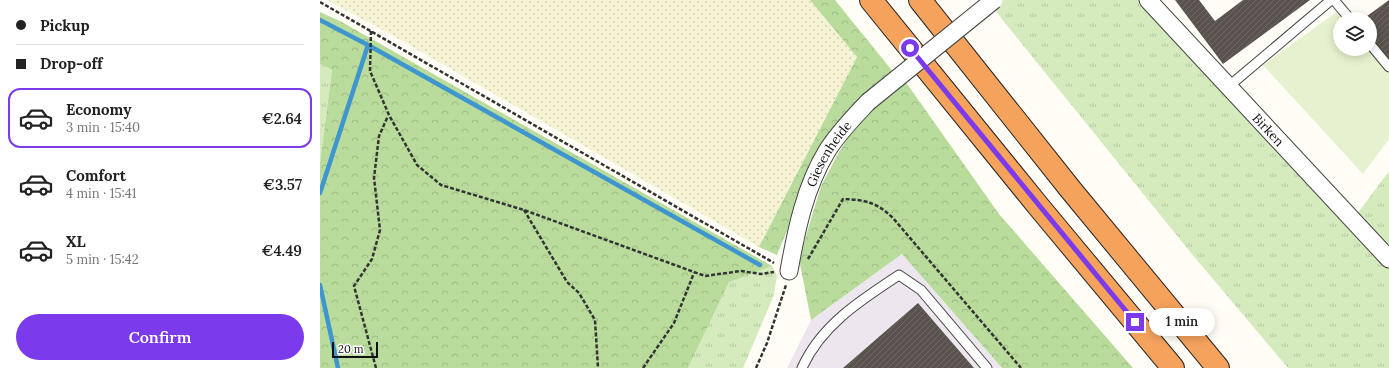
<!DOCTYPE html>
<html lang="en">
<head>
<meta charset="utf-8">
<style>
	:root { --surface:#fff; --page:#f2f2f2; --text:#222; --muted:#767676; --line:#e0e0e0; --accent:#7c3aed }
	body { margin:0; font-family:Lora,serif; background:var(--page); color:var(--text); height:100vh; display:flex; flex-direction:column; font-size:15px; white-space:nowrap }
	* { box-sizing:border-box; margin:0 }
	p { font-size:13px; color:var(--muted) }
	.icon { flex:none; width:22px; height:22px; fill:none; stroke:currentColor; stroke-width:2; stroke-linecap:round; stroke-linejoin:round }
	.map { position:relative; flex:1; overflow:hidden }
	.panel { display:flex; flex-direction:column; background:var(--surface); width:320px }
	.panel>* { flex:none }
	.top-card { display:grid; align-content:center; height:88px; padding:0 16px; background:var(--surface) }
	.tools { position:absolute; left:1013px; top:12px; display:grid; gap:8px }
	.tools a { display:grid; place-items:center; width:44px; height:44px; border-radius:50%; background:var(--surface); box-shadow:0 2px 10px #0003; font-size:20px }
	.scale { position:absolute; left:12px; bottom:10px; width:46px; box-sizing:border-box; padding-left:4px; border:2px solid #111; border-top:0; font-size:11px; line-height:14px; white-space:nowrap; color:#111; -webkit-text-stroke:3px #fff; paint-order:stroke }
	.end { position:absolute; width:18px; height:18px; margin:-9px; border:5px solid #7c3aed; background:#fff; box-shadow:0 0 0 2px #fff }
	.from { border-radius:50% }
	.bubble { position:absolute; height:28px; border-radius:14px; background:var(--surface); box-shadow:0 2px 10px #0003; font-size:13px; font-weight:600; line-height:28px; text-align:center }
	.top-card b { display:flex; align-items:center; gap:14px; height:38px; font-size:15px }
	.top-card b+b { border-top:1px solid var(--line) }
	.top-card i { width:10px; height:10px; background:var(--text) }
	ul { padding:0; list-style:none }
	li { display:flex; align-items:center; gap:12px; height:60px; margin:0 8px 6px; padding:0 8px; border:2px solid transparent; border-radius:12px }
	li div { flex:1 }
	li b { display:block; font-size:15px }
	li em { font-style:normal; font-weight:600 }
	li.on { border-color:var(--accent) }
	li>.icon { width:36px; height:36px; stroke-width:1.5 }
	.button { display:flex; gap:8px; margin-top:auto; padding:8px 16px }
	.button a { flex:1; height:46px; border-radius:24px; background:var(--accent); color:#fff; font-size:16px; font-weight:600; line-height:46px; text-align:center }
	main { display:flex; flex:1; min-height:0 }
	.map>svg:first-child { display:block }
</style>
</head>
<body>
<main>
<section class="panel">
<div class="top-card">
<b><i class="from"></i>Pickup</b>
<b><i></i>Drop-off</b>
</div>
<ul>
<li class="on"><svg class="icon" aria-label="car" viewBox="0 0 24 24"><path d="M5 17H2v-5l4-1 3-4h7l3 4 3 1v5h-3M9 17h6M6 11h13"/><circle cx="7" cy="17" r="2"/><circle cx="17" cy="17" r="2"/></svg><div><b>Economy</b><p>3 min · 15:40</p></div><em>€2.64</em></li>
<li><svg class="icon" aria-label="car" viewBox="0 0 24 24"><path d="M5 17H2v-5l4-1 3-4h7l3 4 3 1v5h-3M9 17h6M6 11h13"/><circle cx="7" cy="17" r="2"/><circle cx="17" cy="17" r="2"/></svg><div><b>Comfort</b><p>4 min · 15:41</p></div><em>€3.57</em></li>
<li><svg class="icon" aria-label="car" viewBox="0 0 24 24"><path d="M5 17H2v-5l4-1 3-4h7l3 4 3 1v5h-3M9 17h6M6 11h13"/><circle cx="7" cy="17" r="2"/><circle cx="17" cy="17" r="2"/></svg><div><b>XL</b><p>5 min · 15:42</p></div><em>€4.49</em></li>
</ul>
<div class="button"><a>Confirm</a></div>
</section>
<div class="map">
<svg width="1069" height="368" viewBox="0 0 1069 368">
	<defs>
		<pattern id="farmland-dots" width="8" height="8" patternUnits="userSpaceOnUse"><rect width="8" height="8" fill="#f6f3d4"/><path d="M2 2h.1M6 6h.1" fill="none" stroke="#d2cfb5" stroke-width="1.8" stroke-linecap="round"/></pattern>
		<pattern id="grass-tufts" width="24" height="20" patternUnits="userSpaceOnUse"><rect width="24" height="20" fill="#d5ebbd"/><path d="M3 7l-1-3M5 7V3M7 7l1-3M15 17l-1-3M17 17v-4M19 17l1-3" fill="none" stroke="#b6c8a1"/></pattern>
		<pattern id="forest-crowns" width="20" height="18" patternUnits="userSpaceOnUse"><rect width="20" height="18" fill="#b9dc9c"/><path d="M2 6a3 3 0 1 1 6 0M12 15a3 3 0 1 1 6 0" fill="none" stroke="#9ebc85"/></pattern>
		<pattern id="building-hatch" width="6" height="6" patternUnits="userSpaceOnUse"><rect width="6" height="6" fill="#5a524d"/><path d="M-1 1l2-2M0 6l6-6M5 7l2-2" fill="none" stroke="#6d6662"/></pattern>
	</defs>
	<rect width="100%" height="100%" fill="#fffdf5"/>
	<!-- industrial -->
	<path fill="#eee6ef" d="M582,254L682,368H467L491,320Z"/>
	<!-- farmland -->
	<path fill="url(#farmland-dots)" d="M7,0H490L537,57L439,247L70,34Z"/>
	<!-- grass -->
	<path fill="url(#grass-tufts)" d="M682,0H819L1069,266V368H968L871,253L681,18L673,7Z
		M0,64L12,70L0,163Z
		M1069,171V248L1037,214Z
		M452,266L457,275L454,295L423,368H368L409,281Z"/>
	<!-- forest -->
	<path fill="url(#forest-crowns)" d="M490,0H515L574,73L507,134L457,255L439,247L537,57Z
		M0,12L20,21L452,266L409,282L368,368H0V163L12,70L0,64Z
		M585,81L679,214L813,368H682L582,254L491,320L479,259L501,186L519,152L541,118Z"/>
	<!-- pitch -->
	<path fill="#e6f2cf" d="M1018,11L1024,19H1020V49H1047L1069,74V139L1043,174L943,65Z"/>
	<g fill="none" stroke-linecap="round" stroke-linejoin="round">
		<!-- stream -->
		<path stroke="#3f96cf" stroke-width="4.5" d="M0,20L48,45L0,193
			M48,45L440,265
			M0,285L18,368"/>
	</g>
	<!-- building -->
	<path fill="url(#building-hatch)" d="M855,0H879L895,21L923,0H990L903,64Z
		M1069,0V60H1068L1050,36V19H1043Z
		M598,303L654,368H523Z"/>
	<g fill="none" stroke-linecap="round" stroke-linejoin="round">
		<!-- service casing -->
		<g stroke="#444" stroke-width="11">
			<path id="service" d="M1014,0L1030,19
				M1050,44L1069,67
				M908,87L1011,0
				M482,368C501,325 541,300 579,275L601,290L667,368"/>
		</g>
		<!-- minor casing -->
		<g stroke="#444" stroke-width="19">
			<g id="minor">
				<path id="s1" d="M828,0L1069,259"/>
				<path id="s2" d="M469,271C476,231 485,187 507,151C518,133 533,118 548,102"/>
			</g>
		</g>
		<!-- motorway casing -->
		<g stroke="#222" stroke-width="24">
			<path id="motorway" d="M551,0L719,207L853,368
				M600,0L751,190L898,368"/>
		</g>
		<!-- path -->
		<path stroke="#333" stroke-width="2.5" stroke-dasharray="4 2" stroke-linecap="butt" d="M0,2L454,263
			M51,31L50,71L69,115L97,165L121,185L204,210L385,276L421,271L441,274L454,272
			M204,210L247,282L259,293L275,320L278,368
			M488,259L523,199C546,200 556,202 573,218L701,368
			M56,368L34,286L52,259L60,230L54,178L59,136L68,116
			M323,368L354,323L374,273
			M436,368L447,343L466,285"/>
		<!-- service -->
		<use href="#service" stroke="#fff" stroke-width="9"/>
		<!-- minor -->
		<use href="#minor" stroke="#fff" stroke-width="17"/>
		<!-- motorway -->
		<use href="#motorway" stroke="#f5a25d" stroke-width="22"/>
		<!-- minor-bridge casing -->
		<g stroke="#444" stroke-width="19" stroke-linecap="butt">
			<path id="minor-bridge" d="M548,102L674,0"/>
		</g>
		<!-- minor-bridge -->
		<use href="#minor-bridge" stroke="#fff" stroke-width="17"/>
	</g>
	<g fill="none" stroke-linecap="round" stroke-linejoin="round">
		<!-- route -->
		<path stroke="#7c3aed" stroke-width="5" d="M590,48L815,322"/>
	</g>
	<g text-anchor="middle" stroke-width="4" stroke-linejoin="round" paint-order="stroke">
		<!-- street labels -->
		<g font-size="13" fill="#111" stroke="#fff">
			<text dy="5" stroke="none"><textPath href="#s1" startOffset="177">Birken</textPath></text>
			<text dy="5" stroke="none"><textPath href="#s2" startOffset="125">Giesenheide</textPath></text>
		</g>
	</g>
</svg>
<div class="tools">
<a><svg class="icon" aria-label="layers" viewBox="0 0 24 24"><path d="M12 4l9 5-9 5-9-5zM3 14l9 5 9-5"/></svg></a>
</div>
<div class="scale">20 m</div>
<i class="end from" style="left:590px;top:48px"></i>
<i class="end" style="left:815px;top:322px"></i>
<div class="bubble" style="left:829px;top:308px;width:66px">1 min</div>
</div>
</main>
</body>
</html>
